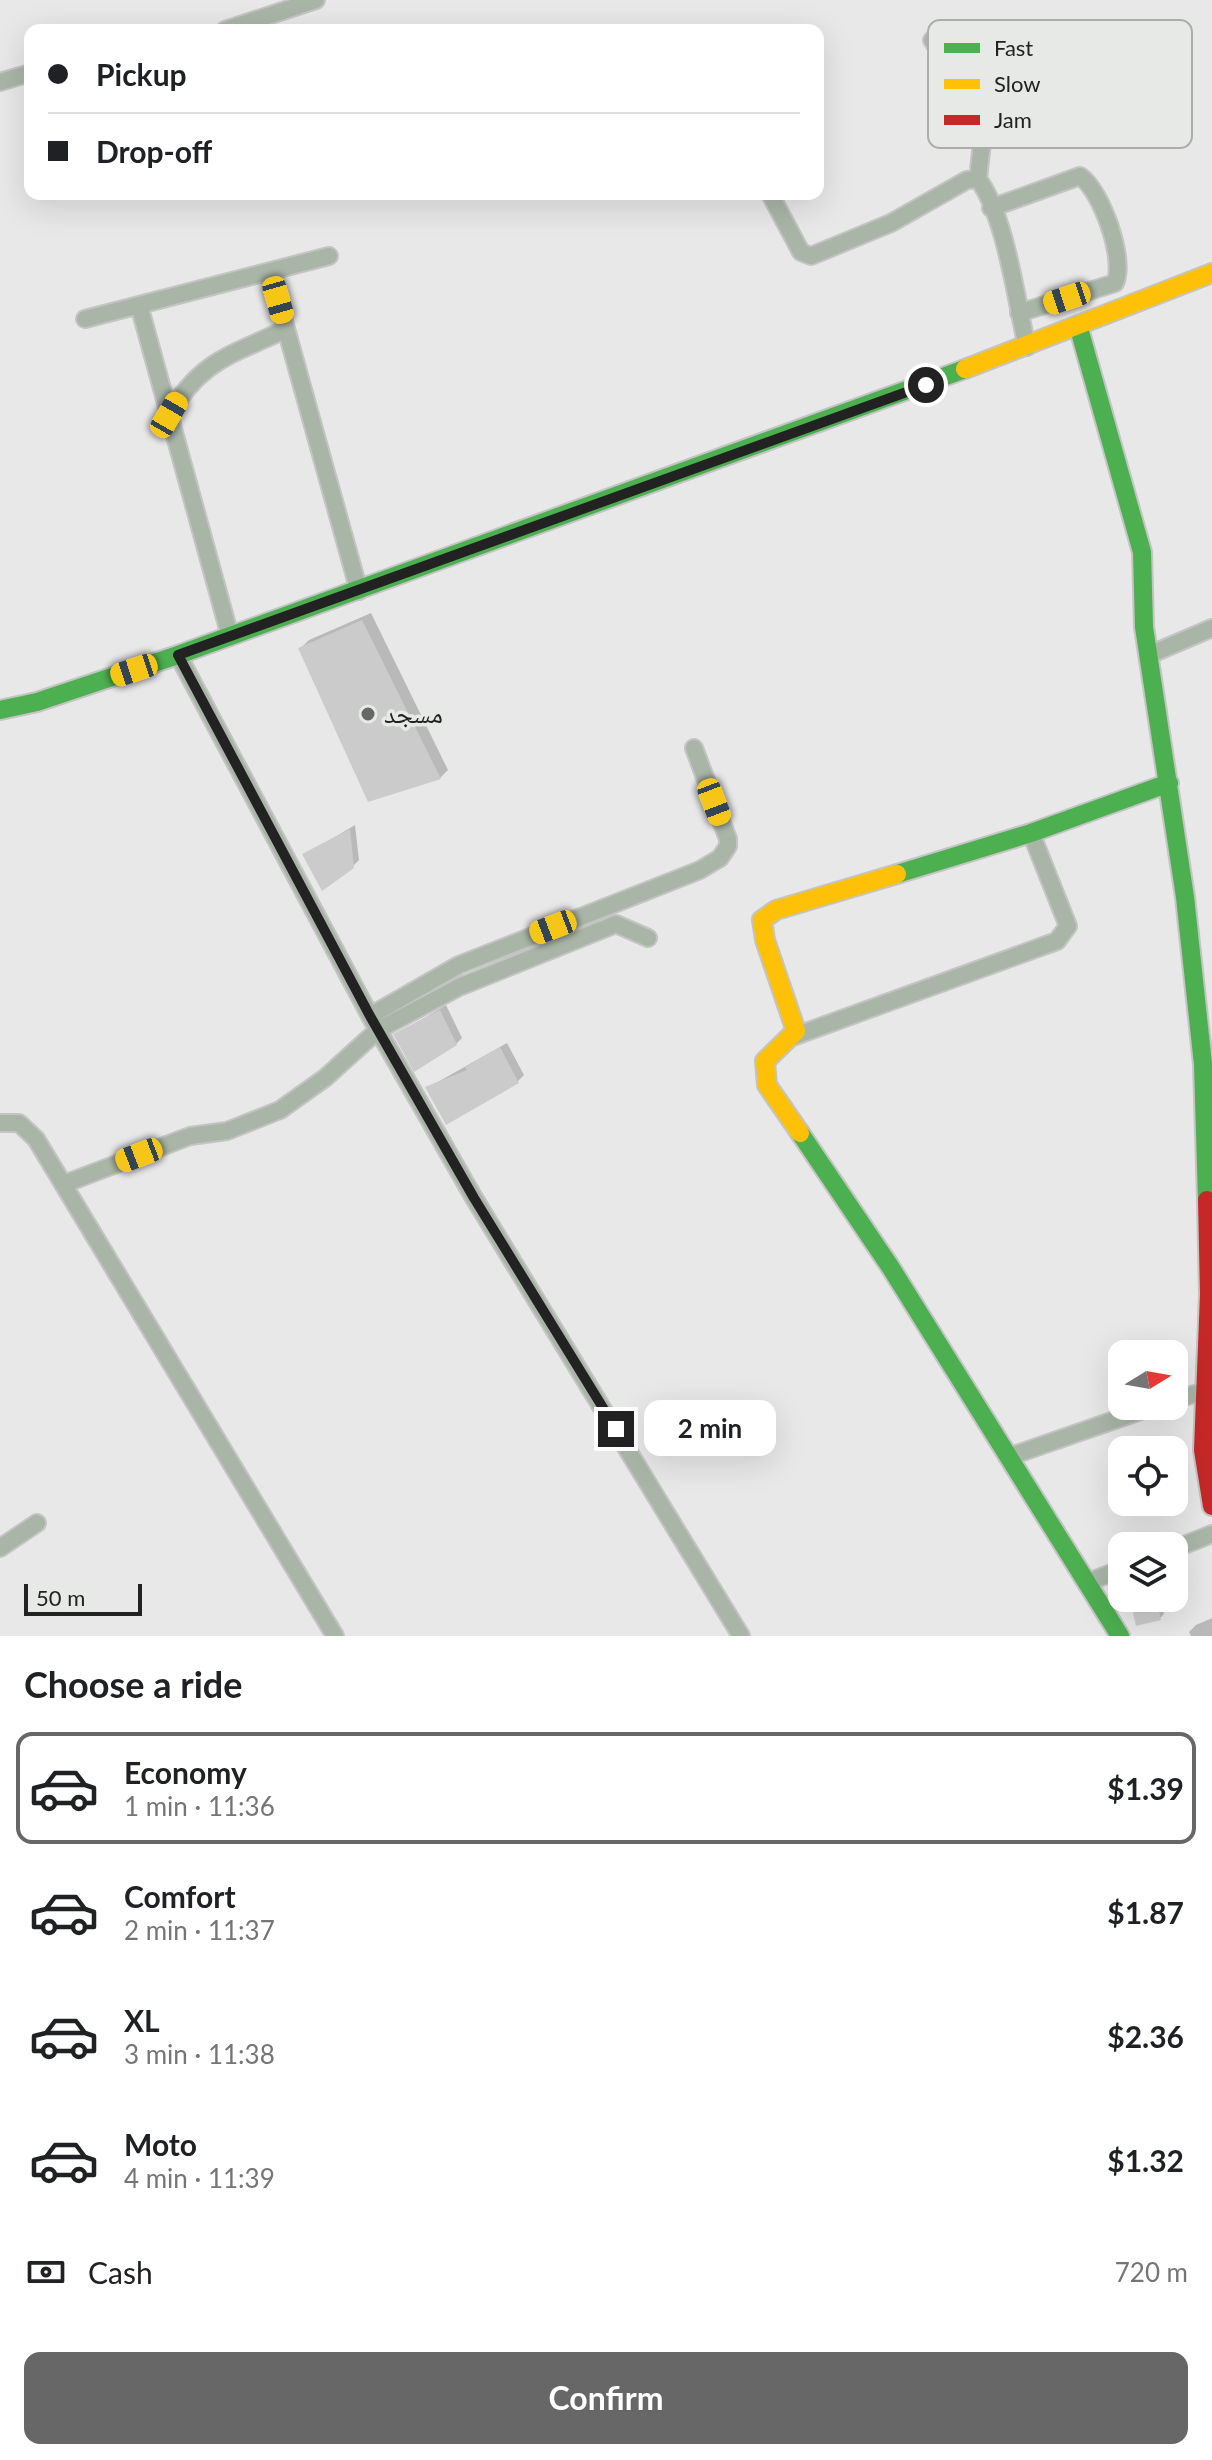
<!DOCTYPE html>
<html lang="en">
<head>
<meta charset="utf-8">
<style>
	:root { --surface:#fff; --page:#f2f2f2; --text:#202124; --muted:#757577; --line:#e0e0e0; --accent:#666766 }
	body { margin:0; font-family:Lato,"Noto Naskh Arabic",sans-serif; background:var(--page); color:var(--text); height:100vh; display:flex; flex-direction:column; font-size:30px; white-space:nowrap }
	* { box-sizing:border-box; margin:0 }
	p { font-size:26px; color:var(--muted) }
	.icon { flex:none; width:44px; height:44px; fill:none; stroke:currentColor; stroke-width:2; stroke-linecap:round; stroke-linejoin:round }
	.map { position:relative; height:1636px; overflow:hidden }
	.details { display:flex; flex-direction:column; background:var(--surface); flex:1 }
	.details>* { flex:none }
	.top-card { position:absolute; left:24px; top:24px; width:800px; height:176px; border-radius:16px; box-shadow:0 8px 32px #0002; display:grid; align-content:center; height:176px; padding:0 24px; background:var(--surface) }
	.needle { width:52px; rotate:79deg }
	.tools { position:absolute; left:1108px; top:1340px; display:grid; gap:16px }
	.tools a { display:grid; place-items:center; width:80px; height:80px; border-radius:16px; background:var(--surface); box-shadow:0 8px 32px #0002; font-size:40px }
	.scale { position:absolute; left:24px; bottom:20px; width:118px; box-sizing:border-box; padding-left:8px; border:4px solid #212221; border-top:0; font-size:22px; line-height:28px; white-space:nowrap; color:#212221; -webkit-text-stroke:6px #e7e9e6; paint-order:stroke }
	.end { position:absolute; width:36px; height:36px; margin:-18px; border:10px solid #212221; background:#fff; box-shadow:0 0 0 4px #fff }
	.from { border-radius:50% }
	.bubble { position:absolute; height:56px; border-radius:16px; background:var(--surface); box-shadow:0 8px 32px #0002; font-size:26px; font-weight:700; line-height:56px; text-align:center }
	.car { position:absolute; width:24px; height:48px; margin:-24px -12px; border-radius:10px; box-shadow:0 0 6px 2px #0007; background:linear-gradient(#f5c518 24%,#345 0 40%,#f5c518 0 76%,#345 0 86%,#f5c518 0) }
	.top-card b { display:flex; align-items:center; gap:28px; height:76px; font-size:30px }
	.top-card b+b { border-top:2px solid var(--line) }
	.top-card i { width:20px; height:20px; background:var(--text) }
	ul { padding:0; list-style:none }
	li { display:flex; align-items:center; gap:24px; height:112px; margin:0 16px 12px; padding:0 8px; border:4px solid transparent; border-radius:16px }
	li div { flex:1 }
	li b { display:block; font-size:30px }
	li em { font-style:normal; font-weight:700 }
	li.current { border-color:var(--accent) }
	li>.icon { width:72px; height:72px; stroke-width:1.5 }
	h2 { padding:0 24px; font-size:36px; line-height:96px }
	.pay { display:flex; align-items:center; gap:20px; height:88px; padding:0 24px; font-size:30px }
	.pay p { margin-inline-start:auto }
	.action { display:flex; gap:16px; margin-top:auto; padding:16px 24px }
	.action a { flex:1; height:92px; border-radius:16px; background:var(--accent); color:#fff; font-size:32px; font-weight:700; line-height:92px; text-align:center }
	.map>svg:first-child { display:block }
</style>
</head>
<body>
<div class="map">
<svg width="1212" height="1636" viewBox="0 0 1212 1636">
	<rect width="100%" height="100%" fill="#e7e8e7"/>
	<!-- shadow -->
	<path fill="#0003" d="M371,613L448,770L440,778L301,648L309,640Z
		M355,825L359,860L353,866L305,855Z
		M446,1005L462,1038L456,1044L396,1035Z
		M507,1043L524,1075L518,1081L427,1088Z
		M1148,1598H1159L1164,1614L1160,1618L1133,1604Z
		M1212,1618V1636H1191L1189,1632L1196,1625Z"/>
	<!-- building -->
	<path fill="#cacbca" d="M362,620L441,779L368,802L298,648Z
		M350,829L354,868L322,891L302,854Z
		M440,1010L457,1045L414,1072L393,1034Z
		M500,1047L519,1083L446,1125L425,1087L467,1070L465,1067Z
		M1156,1598L1161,1620L1136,1626L1131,1604Z"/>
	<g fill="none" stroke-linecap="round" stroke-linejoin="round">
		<!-- street casing -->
		<g stroke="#c3c4c3" stroke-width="20">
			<path id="street" d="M225,30L316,0
				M932,40L979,110L983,133L978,179
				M0,82L30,73
				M770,194L801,252L811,256L891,223L967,180L978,179C1006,217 1016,300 1027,347
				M991,208L1080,176C1101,190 1126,259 1115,283L1019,313
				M270,271L359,591
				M139,305L230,636
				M85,319L329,256
				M169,415C201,359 233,355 286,329
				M178,655L370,1016L474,1198L741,1636
				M1149,655L1212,628
				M370,1016L459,965L700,870L720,858L728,846V839L694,748
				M795,1036L1057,941L1068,926L1031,833
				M0,1123H19L36,1139L335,1636
				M64,1184L190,1136L227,1131L280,1110L325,1078L378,1030L459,987L616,924L648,938
				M1174,1400L1208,1390
				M1011,1456L1155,1406
				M0,1548L37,1523
				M1174,1549L1212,1534
				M1088,1582L1122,1569"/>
		</g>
		<!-- fast casing -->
		<g stroke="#c3c4c3" stroke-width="22">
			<path id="fast" d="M1078,325L1142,552L1144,627L1185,897L1203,1064L1207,1200
				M0,710L37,702L178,655L965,369
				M897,874L1031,833L1169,783
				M800,1133L891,1268L1120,1636"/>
		</g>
		<!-- slow casing -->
		<g stroke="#c3c4c3" stroke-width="22">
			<path id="slow" d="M965,369L1212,273
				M800,1133L767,1085L765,1061L796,1031L765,940L762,920L776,910L897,874"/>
		</g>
		<!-- jam casing -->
		<g stroke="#c3c4c3" stroke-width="22">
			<path id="jam" d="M1207,1200L1209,1294L1203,1450L1212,1506"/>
		</g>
		<!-- street -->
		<use href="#street" stroke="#a9b6a7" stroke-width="16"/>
		<!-- fast -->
		<use href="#fast" stroke="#4caf50" stroke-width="18"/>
		<!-- slow -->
		<use href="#slow" stroke="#ffc107" stroke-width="18"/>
		<!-- jam -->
		<use href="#jam" stroke="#c62828" stroke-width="18"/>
	</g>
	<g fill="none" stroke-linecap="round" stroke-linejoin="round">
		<!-- route -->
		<path stroke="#212221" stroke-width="10" d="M616,1429L474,1198L370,1016L178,655L926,385"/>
	</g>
	<!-- markers -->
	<circle fill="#666766" stroke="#e7e9e6" stroke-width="3" cx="368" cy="714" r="8"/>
	<g text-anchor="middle" stroke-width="7" stroke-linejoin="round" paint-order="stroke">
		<!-- poi labels -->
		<g font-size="26" fill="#212221" stroke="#e7e9e6" text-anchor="start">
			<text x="384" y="723">مسجد</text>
		</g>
	</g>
	<!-- legend -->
	<rect x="928" y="20" width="264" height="128" rx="12" fill="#e7e9e6" stroke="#acadab" stroke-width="2"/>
	<rect x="944" y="43" width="36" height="10" fill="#4caf50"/>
	<rect x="944" y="79" width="36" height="10" fill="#ffc107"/>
	<rect x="944" y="115" width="36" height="10" fill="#c62828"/>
	<g font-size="22" fill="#212221">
		<text x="994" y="56">Fast</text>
		<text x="994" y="92">Slow</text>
		<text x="994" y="128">Jam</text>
	</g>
</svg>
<div class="tools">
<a><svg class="needle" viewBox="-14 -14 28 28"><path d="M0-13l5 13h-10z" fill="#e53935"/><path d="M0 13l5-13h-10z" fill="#757577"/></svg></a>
<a><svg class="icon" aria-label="locate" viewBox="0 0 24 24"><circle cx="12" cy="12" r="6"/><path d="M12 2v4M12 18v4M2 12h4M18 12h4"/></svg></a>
<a><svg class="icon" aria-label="layers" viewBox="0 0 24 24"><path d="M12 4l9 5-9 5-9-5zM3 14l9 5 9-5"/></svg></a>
</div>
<div class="scale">50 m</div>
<i class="end from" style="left:926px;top:385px"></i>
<i class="end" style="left:616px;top:1429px"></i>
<div class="bubble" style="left:644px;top:1400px;width:132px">2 min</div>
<i class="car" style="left:1067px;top:298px;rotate:252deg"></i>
<i class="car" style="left:278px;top:300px;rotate:164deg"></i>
<i class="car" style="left:169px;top:415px;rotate:30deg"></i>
<i class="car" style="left:134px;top:670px;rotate:252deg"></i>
<i class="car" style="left:714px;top:802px;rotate:159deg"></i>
<i class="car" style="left:553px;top:927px;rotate:249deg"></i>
<i class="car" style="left:139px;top:1155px;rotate:249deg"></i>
<div class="top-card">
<b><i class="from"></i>Pickup</b>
<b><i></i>Drop-off</b>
</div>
</div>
<section class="details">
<h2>Choose a ride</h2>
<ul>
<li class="current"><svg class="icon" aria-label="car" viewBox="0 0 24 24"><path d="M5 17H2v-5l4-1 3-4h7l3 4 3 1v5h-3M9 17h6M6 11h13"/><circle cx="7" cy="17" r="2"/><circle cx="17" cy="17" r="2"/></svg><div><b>Economy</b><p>1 min · 11:36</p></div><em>$1.39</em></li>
<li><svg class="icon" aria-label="car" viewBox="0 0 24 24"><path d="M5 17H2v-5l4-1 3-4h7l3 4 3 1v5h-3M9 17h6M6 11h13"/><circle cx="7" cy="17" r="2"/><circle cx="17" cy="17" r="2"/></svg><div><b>Comfort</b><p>2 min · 11:37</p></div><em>$1.87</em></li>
<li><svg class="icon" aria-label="car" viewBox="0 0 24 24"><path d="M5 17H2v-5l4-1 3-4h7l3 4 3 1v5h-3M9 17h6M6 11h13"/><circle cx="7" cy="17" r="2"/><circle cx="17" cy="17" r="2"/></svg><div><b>XL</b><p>3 min · 11:38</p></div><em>$2.36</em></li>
<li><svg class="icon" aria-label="car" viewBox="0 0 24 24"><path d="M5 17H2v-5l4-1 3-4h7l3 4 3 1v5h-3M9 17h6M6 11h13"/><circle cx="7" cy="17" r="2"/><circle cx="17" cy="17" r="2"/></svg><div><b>Moto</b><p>4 min · 11:39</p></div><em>$1.32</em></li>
</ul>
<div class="pay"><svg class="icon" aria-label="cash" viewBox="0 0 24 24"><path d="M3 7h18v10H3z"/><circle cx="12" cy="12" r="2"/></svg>Cash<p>720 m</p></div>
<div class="action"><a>Confirm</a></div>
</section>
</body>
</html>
